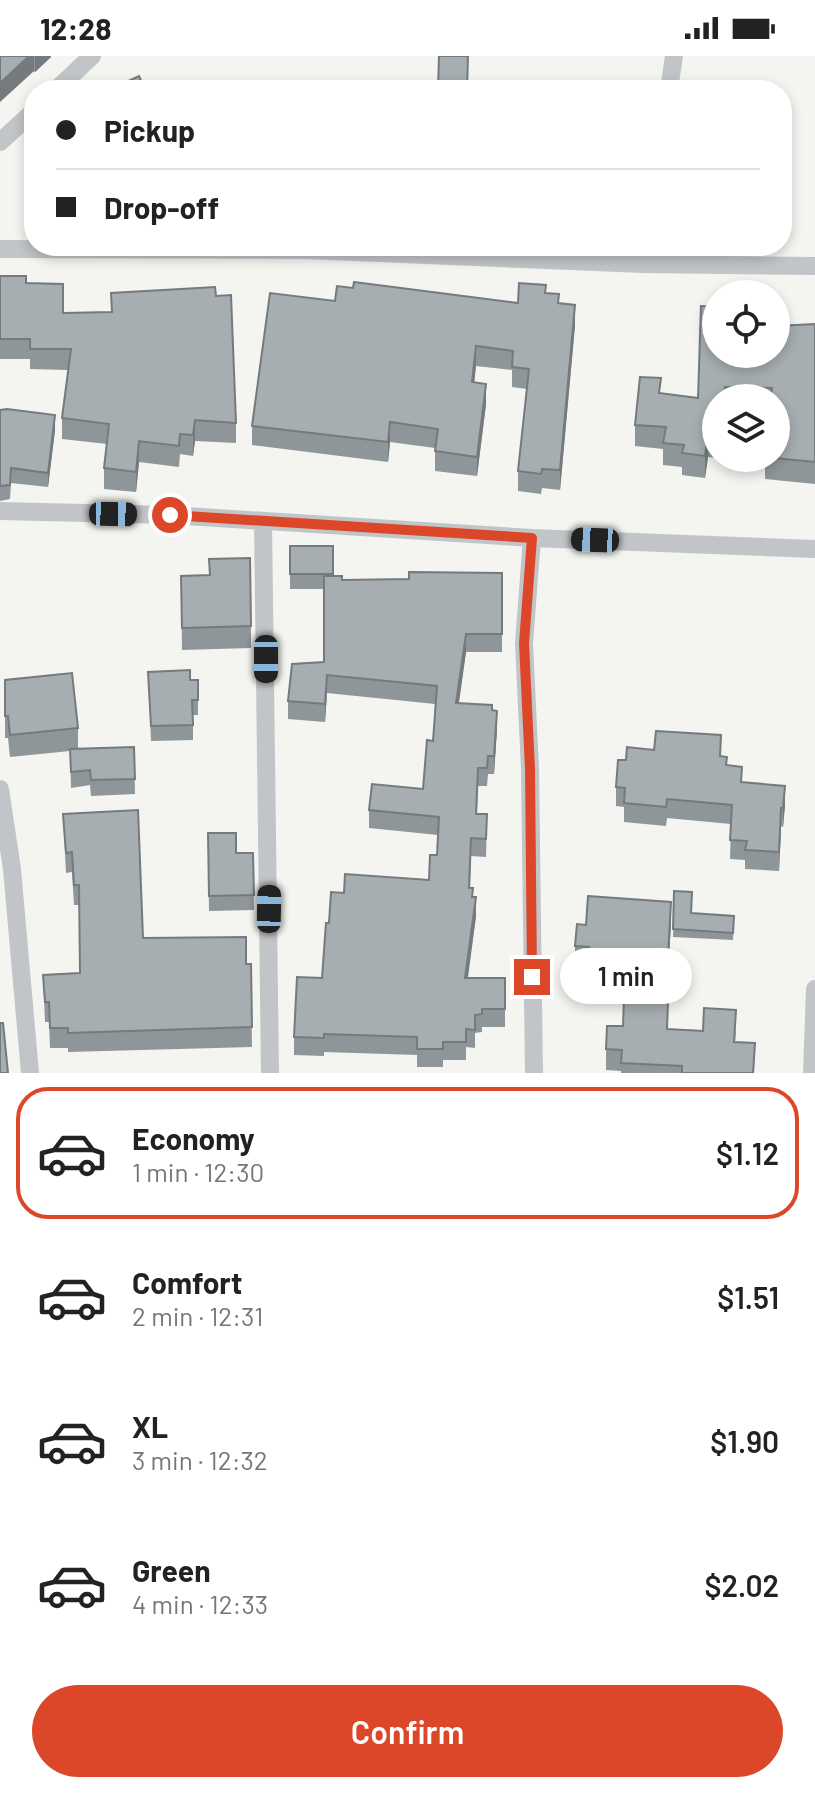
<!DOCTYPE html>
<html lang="en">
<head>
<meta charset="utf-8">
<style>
	:root { --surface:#fff; --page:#f6f6f6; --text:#222; --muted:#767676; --line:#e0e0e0; --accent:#dc4729 }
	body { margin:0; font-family:Barlow,sans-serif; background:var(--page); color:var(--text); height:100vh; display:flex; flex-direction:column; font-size:30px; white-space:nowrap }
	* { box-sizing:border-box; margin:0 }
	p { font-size:26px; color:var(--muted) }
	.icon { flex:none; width:44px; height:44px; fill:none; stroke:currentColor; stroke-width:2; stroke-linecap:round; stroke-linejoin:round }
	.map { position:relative; height:1017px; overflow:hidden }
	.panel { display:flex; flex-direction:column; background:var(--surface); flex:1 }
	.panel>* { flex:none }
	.top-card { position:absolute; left:24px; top:24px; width:768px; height:176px; border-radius:32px; box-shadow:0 4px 12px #0003; display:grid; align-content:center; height:176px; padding:0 32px; background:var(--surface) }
	.controls { position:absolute; left:702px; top:224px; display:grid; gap:16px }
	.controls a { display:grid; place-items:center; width:88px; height:88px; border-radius:50%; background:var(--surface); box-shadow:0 4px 12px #0003; font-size:40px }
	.end { position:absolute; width:36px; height:36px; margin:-18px; border:10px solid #dc4729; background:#fff; box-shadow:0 0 0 4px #fff }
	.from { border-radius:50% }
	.bubble { position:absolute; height:56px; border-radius:28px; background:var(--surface); box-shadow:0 4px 12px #0003; font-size:26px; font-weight:600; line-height:56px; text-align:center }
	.car { position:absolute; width:24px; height:48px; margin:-24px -12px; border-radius:10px; box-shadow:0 0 6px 2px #0007; background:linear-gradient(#222 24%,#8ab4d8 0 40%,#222 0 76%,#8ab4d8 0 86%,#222 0) }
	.top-card b { display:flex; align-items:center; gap:28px; height:76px; font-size:30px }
	.top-card b+b { border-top:2px solid var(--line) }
	.top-card i { width:20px; height:20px; background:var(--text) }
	ul { padding:14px 0 0; list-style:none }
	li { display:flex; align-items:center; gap:24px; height:132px; margin:0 16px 12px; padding:0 16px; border:4px solid transparent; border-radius:32px }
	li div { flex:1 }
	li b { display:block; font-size:30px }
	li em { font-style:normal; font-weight:600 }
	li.on { border-color:var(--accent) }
	li>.icon { width:72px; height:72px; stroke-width:1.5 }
	.primary-button { display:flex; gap:16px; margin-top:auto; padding:16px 32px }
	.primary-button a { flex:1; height:92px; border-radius:48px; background:var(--accent); color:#fff; font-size:32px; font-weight:600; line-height:92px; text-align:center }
	.status { display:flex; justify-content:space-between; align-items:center; height:56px; padding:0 40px; background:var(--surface); direction:ltr }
	.status svg { height:22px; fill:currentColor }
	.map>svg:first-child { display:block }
</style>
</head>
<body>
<div class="status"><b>12:28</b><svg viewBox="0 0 49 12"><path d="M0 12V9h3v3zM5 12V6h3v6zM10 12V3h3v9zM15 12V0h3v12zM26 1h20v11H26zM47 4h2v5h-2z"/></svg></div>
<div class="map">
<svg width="815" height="1017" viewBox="0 0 815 1017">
	<rect width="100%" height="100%" fill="#f4f4f0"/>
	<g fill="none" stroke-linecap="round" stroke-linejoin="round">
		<!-- minor -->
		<path stroke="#c2c5c8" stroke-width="18" d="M56,34L92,0
			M669,34L674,0
			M0,86L34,55
			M0,193L306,194L643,208L815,210
			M0,455L170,459L532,482L815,493
			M263,465L270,1017
			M532,482L524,587L530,713L534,1017
			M0,733L12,813L30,1017
			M812,1017L815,933"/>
	</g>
	<!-- wall -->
	<path fill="#8f9699" d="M0,0H51V1L35,16Z
		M512,190H615V192L512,191Z
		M0,220L26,227L63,257L111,256L216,240L236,367V387L195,385L193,400L180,398L179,411L139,406L136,436L104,433V412L107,388L62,383V362L68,314L30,313V303H0Z
		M546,237L559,247L575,269L560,434L542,432L541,438L518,435V415L527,333L512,331V314L476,310L474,327L486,348L477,420L435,415V392L390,386L388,406L252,389V370L335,245L518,247Z
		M815,268V428L765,423V402H776V342H716V402L708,401L705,422L682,419V411L663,409V393L635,390V369L661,337L698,342L716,298Z
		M0,354L55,374L48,431L11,427L10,443L0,445Z
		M290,490H333V520L342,524L409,523L502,517V596H466L459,647L492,654L497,673L494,718H488L487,730H478L477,758H487L486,801L471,800L470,832L473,841L476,860L468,922H505V971H482V976L475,977V992L466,991V1004H443V1011H417V999L324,996V1000L294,999V981L322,922L329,867L344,837L429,824L437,799L438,779L369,772V754L423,733L433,685L435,648L327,637L325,666L288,663V645L324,606V533H290Z
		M181,520L251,570V592L182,594Z
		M148,616L190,624H198V659H193V684L151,685Z
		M5,624L78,672V693L134,691L135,738L91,740L90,729L71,732L70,695L10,701L8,682H5Z
		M721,700L727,709L742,726L785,749L783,771L781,770L779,815L745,813V804L730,803L731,768L667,762L666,770L624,766V751L616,750V731L626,704Z
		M63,758L143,882L246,908H251L252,991L68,996V992H50L49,966H45L43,919L80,917L79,849H74L72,816L66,817Z
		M208,777L236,797H253L254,854L209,855Z
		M674,835L692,857L734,860L733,884L673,881Z
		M671,866L668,920L633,917L632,927L588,923V911L575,910V890L586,869Z
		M668,973L736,975L735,986L755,987L754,1017H621V1015L606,1014V993Z"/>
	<!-- shaded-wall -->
	<path fill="#747a7d" d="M29,0H34V15L0,46V27Z
		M35,0H51V1L35,16Z
		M575,249V269L560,434V414Z
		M476,290V310L472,346V326Z
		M486,328V348L477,420V401Z
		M55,359V374L48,431V417Z
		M195,364V385L193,400V379Z
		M390,366V386L388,406V386Z
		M708,379V401L705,422V400Z
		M139,385V406L136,436V416Z
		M466,578V596L456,665V647Z
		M327,619V637L325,666V648Z
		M497,655V673L494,718V700Z
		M785,730V749L783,771V752Z
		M781,752V770L779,815V796Z
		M476,841V860L465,940V922Z
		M671,846V866L668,920V900Z"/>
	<!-- building -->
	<path fill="#a6aeb2" stroke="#747a7d" stroke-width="2" d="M0,0H29L0,27Z
		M439,0H468L467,34H438Z
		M139,20L145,34H109Z
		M0,220H26V227L63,228V257L112,256L111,237L215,231L216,240L231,239L236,367L195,364L193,379L180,378L179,390L139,385L136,416L104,412L109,368L62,362L71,293H30V283H0Z
		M354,226L518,247L519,227L546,229L545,237L559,238L558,247L575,249L560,414L542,413L541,418L518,415L529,313L512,311L513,295L476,290L472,326L486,328L477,401L435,395L438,373L390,366L388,386L252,370L270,237L335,245L337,230L353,232Z
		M701,250L716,251V298H776V270L815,268V406L774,402H776V342H771L772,332L725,331L724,342H716V380L708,379L705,400L682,397L684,389L663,387L666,371L635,369L640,321L661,322L659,337L698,342Z
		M7,353L55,359L48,417L11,412L10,429L0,430V354Z
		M290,490H333V518H290Z
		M250,502L251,570L182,572L181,520L210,519L209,503Z
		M409,516L502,517V578H466L456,647L492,649V654L497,655L494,700H488L487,712H478L476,758H487L486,783L471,782L469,832H473L472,841H476L465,922H505V953H482V958L475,959V974L466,973V986H443V993H417V981L324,978V982L294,981L297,921L322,922L326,867H329L331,836L344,837L345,818L429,824L430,799H437L439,761L369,754L372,728L423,733L427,684L433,685L437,630L327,619L325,648L288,645L292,608L324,606V520H342V524L409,523Z
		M190,614V624H198V644H192L193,669L151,670L148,616Z
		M72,617L78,672L10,679L8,660H5V624Z
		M656,675L721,679L720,700L727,701L726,709L742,711L741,726L785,730L783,752H781L779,796L745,794L747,785L730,784L732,749L667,743L666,751L624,747L625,732L616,731L618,704H626L627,691L654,694Z
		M134,691L135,723L91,724L90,714L71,716L70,693Z
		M138,754L143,882L246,881V908H251L252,971L68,977V972H50L49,946H45L43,919L80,917L79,829H74L72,796L66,797L63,758Z
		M208,777H236V797H253L254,839L209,840Z
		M674,835L692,836L691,857L734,860L733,877L673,873Z
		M588,840L671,846L668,900L633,897L632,907L588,903L589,891L575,890L577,868L586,869Z
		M624,942L668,945L667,973L703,975L704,952L736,954L734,986L755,987L753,1017H682V1010L621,1007L622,994L606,993L607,970H623Z
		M0,967H3L8,1017H0Z"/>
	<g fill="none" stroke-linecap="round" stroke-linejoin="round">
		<!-- route -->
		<path stroke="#dc4729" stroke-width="10" d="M170,459L532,482L524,587L530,713L532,921"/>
	</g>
</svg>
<div class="controls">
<a><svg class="icon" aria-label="locate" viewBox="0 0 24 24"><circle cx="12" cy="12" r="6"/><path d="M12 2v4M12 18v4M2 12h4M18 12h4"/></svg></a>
<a><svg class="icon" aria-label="layers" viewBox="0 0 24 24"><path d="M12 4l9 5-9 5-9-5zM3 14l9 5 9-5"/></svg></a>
</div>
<i class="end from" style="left:170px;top:459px"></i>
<i class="end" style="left:532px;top:921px"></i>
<div class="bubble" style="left:560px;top:892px;width:132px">1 min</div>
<i class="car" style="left:113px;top:458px;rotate:91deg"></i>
<i class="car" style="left:595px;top:484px;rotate:272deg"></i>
<i class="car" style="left:266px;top:603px;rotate:180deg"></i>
<i class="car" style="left:269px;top:853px;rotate:1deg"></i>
<div class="top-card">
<b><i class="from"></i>Pickup</b>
<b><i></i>Drop-off</b>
</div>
</div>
<section class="panel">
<ul>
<li class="on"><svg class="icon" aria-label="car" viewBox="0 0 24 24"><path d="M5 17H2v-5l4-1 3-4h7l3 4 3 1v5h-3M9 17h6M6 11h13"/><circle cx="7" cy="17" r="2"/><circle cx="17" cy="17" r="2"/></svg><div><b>Economy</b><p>1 min · 12:30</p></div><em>$1.12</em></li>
<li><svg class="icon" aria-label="car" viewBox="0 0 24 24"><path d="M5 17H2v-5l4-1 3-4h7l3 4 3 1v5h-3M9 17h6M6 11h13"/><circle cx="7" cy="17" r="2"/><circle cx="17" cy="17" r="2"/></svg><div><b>Comfort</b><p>2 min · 12:31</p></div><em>$1.51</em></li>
<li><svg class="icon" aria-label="car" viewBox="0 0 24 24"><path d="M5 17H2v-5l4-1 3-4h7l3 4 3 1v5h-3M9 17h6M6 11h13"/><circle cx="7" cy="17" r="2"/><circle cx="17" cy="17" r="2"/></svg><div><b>XL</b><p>3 min · 12:32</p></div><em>$1.90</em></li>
<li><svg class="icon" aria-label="car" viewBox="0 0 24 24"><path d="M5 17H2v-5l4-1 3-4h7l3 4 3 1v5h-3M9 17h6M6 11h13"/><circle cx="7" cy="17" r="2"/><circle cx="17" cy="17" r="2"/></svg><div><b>Green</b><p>4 min · 12:33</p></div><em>$2.02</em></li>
</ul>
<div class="primary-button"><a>Confirm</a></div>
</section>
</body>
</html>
